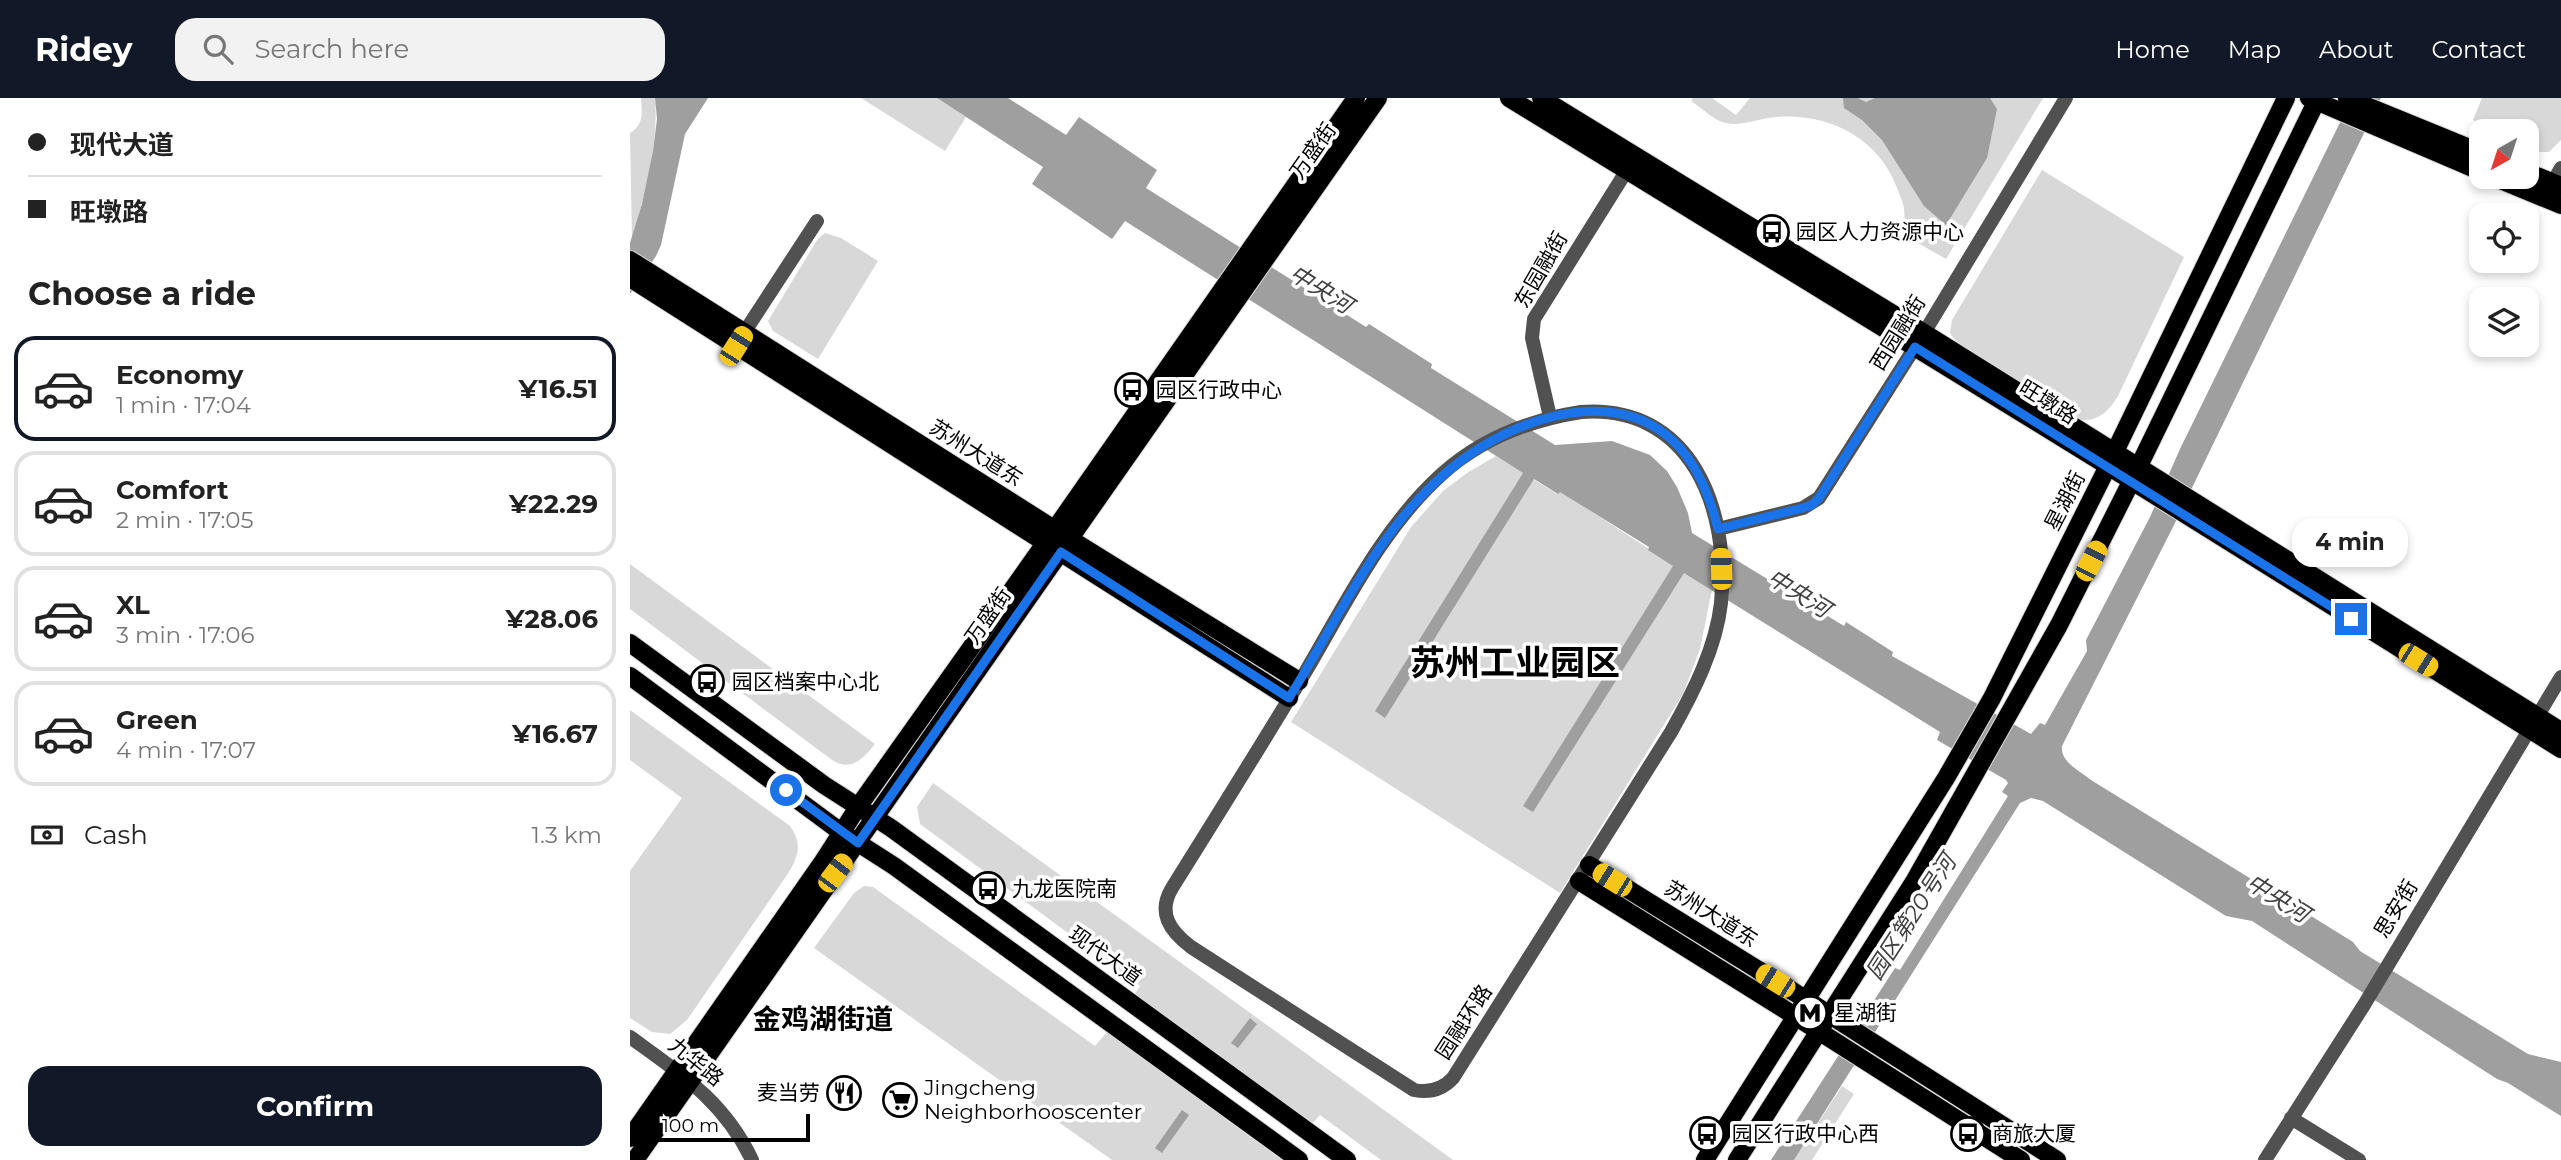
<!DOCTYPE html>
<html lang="en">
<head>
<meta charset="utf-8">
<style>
	:root { --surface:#fff; --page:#f2f2f2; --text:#222; --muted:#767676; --line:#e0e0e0; --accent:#111827 }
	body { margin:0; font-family:Montserrat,"Noto Sans SC",sans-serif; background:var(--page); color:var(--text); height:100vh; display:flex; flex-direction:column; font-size:26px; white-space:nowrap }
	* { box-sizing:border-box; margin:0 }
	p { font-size:23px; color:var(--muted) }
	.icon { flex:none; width:38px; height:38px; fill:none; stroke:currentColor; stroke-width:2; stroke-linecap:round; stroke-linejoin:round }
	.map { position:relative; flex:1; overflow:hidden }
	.drawer { display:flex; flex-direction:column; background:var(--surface); width:630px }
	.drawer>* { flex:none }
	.top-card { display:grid; align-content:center; height:154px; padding:0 28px; background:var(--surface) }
	.needle { width:46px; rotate:219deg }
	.tools { position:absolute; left:1839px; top:21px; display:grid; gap:14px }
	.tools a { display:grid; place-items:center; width:70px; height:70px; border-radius:14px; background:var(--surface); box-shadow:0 4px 10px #0003; font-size:35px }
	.scale { position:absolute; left:21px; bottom:18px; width:159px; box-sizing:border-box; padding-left:7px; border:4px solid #000; border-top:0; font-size:19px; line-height:24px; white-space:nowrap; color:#000; -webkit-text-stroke:5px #fff; paint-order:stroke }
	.end { position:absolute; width:32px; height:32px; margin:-16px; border:9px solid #1a73e8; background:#fff; box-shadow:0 0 0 4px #fff }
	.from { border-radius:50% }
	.bubble { position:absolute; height:49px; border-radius:21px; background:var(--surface); box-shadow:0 4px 10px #0003; font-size:23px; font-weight:700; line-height:49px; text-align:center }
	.car { position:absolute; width:21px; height:42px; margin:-21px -10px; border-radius:9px; box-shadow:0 0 5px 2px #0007; background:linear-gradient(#f5c518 24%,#345 0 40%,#f5c518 0 76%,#345 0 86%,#f5c518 0) }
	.top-card b { display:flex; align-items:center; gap:24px; height:66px; font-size:26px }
	.top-card b+b { border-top:2px solid var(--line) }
	.top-card i { width:18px; height:18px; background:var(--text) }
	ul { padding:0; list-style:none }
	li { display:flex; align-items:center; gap:21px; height:105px; margin:0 14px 10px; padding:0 14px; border:4px solid var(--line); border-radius:21px }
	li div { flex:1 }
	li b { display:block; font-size:26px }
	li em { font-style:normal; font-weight:700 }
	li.active { border-color:var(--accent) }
	li>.icon { width:63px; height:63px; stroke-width:1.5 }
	h2 { padding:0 28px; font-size:32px; line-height:84px }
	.pay { display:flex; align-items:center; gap:18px; height:77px; padding:0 28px; font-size:26px }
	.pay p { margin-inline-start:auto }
	.primary-button { display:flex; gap:14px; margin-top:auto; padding:14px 28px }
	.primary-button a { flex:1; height:80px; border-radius:21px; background:var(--accent); color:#fff; font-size:28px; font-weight:700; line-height:80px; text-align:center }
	header { display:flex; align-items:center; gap:42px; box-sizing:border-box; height:98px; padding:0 35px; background:var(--accent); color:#fff }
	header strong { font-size:33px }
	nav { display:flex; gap:38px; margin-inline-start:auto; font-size:24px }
	.search { width:490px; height:63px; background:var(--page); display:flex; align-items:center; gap:18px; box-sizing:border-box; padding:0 24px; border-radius:21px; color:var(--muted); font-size:26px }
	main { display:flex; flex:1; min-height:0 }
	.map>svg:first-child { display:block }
</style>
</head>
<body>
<header>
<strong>Ridey</strong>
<div class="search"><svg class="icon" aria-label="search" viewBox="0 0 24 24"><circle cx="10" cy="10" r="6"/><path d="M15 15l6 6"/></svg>Search here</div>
<nav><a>Home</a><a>Map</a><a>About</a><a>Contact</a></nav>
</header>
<main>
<section class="drawer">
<div class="top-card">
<b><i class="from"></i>现代大道</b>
<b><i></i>旺墩路</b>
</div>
<h2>Choose a ride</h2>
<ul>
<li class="active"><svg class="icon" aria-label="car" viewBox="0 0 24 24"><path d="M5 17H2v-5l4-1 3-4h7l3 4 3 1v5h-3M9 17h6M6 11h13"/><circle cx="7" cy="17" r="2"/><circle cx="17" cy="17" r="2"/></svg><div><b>Economy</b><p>1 min · 17:04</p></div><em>¥16.51</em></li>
<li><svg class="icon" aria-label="car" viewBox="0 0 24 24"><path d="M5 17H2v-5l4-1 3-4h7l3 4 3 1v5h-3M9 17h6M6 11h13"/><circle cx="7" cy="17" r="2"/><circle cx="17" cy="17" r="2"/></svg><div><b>Comfort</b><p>2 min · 17:05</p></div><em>¥22.29</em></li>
<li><svg class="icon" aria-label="car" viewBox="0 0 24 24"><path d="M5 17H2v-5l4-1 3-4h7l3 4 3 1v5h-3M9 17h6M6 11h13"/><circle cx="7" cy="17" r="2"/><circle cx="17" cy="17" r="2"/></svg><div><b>XL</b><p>3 min · 17:06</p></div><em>¥28.06</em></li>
<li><svg class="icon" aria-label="car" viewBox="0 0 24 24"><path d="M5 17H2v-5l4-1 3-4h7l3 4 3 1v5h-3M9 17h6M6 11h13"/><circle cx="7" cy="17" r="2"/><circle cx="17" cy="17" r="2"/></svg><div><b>Green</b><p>4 min · 17:07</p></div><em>¥16.67</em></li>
</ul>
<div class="pay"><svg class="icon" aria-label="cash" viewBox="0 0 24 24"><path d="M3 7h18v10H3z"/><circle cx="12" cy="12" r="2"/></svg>Cash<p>1.3 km</p></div>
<div class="primary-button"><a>Confirm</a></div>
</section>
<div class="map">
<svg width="1931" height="1062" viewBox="0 0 1931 1062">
	<rect width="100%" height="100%" fill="#fff"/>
	<!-- green -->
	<path fill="#d8d8d8" d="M11,0H25C29,48 15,96 2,142L0,35C14,26 12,16 11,0Z
		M231,0H307L336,19L315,53Z
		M1063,0H1082L1106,17L1120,0H1413L1316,161L1274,137C1274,128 1275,119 1274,110C1273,103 1269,96 1267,90C1248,39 1198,15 1146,19C1129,20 1109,30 1092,24C1082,20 1070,9 1061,3Z
		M1852,0H1931V42L1919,54H1906L1897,51V33H1860L1843,22Z
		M1412,72L1554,159L1488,298C1478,315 1465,326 1445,321L1328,246L1320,235L1322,222Z
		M195,135L211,140L248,163L188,261L143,233L138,223L187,142Z
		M866,358L927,396L930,393L1082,492L1070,551L1053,596L930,795L661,624L781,429L813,393L837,375Z
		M0,466L245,646C233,661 221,674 202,662L0,511Z
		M0,612L160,728C172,745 169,757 159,774L57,922L40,936L22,934L0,920V773L52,700L0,662Z
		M303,685L823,1062H751L690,1017L681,1027L504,897L510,888L290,726L287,709Z
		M234,788L243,789L465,948L477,934L652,1062H482L184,850L224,795Z
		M1212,988L1224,996L1182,1062H1164Z"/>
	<!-- water -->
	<path fill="#9f9f9f" d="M25,0H78L55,36L31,147L26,158L0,196V145L12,106L23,53L27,21Z
		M307,0H378L436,37L449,19L527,72L516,90L736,229L739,226L802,266L801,270L925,347L982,343L1020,357L1037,373L1047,389L1058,415L1062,435L1214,528L1216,524L1263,554L1262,558L1401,636L1410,625L1415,627L1457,553L1456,542L1520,419L1550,351L1722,0H1751L1543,429L1432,648C1430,664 1450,673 1461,682L1723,844L1730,853L1898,956L1931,964V1018L1878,985L1867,981L1622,823L1596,818L1413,703L1401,700L1390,705L1164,1062H1141L1265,870L1270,872L1378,698L1372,694L1378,685L1376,682L1307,642L1310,634L1054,475L903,714L893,708L1043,468L1018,452L1019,449L930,394L928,396L904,381L755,620L745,613L893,375L495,123L482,141L402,86L413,69Z
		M1213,0H1228L1236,4L1245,0H1360L1367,11L1357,60L1316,127L1294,108L1252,42L1232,22L1214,10Z
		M620,920L627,926L608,950L601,945Z
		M552,1012L559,1017L532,1055L525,1050Z"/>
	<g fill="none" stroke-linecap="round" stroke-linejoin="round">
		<!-- major casing -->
		<g stroke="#dbdbdb" stroke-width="20">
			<path id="major" d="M879,0L1478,368L1931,651
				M911,0L1294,235L1931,633
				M1679,0L1852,74
				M1717,0L1852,55
				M1897,74L1931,88
				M1863,79L1931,107
				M0,162L424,431L669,583
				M0,180L659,600
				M0,545L194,687L261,730L717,1062
				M0,578L211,734L264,768L669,1062
				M959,767L1164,894L1427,1062
				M949,783L1165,918L1391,1062
				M0,1040L192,765L228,709L416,444L726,0
				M5,1062L748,0
				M1075,1062L1316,680L1362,600L1478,368L1656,0
				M1107,1062L1285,782L1429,527L1508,370L1688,0"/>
		</g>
		<!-- minor -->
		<path stroke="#515151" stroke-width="14" d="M1918,93L1931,70
			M110,241L187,123
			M951,314C1061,306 1100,411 1091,505C1086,550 1063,595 1041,634L823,980C812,992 799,995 784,992L561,849C540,833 527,815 542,790C587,718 632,646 676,573C716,505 753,429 812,376C851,341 900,322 951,314Z
			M920,319L902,240L904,221L1002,64
			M1088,431L1173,410L1189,400L1294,235L1436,0
			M0,939C51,976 94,1003 122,1062
			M1661,1020L1729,1062
			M1635,1062L1734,907L1931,579"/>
		<!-- major -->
		<use href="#major" stroke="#000" stroke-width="18"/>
	</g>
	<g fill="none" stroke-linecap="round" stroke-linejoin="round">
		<!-- route -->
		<path stroke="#1a73e8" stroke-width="9" d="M156,692L228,745L431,454L659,600C724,496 771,376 893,328C924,316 959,309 992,316C1050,329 1075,378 1088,431L1173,410L1182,407L1189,400L1285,249L1721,521"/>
	</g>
	<!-- icons -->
	<defs>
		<g id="bus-ring" transform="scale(1.75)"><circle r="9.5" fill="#fff" stroke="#000" stroke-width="1.5"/><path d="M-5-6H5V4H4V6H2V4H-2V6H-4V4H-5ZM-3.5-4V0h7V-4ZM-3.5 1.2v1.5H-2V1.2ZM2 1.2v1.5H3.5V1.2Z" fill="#000"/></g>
		<g id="metro-ring" transform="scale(1.75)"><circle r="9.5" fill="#fff" stroke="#000" stroke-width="1.5"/><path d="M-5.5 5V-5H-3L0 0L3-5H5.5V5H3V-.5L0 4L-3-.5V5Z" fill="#000"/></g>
		<g id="restaurant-ring" transform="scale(1.75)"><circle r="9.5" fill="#fff" stroke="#000" stroke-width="1.5"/><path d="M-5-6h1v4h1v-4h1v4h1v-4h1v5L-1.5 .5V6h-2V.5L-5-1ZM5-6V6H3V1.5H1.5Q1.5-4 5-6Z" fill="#000"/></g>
		<g id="supermarket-ring" transform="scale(1.75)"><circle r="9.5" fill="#fff" stroke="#000" stroke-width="1.5"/><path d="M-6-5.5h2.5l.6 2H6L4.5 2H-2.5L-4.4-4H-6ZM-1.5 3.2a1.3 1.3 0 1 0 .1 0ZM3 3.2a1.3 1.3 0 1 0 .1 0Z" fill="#000"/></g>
	</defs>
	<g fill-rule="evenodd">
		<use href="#bus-ring" x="1142" y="134"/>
		<use href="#bus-ring" x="502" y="292"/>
		<use href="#bus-ring" x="77" y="584"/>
		<use href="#bus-ring" x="358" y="791"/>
		<use href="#metro-ring" x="1180" y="915"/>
		<use href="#restaurant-ring" x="214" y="995"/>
		<use href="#supermarket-ring" x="270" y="1002"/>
		<use href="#bus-ring" x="1077" y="1036"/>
		<use href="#bus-ring" x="1338" y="1036"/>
	</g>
	<g text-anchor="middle" stroke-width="7" stroke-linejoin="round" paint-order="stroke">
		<!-- street labels -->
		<g font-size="21" fill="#000" stroke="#fff">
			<text transform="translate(683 53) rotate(-55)" y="7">万盛街</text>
			<text transform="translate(911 172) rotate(-60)" y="7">东园融街</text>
			<text transform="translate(1268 235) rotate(-58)" y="7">西园融街</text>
			<text transform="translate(1418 304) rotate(32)" y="7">旺墩路</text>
			<text transform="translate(346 355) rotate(32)" y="7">苏州大道东</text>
			<text transform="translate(1435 403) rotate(-63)" y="7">星湖街</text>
			<text transform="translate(358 518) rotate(-55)" y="7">万盛街</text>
			<text transform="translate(1766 811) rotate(-59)" y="7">思安街</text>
			<text transform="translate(1081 816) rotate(32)" y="7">苏州大道东</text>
			<text transform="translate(475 858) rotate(36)" y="7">现代大道</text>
			<text transform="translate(834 924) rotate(-57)" y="7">园融环路</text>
			<text transform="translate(66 964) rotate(39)" y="7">九华路</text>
		</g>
		<!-- poi labels -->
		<g font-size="21" fill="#000" stroke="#fff" text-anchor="start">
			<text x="1166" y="141">园区人力资源中心</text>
			<text x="526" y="299">园区行政中心</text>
			<text x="102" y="591">园区档案中心北</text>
			<text x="382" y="798">九龙医院南</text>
			<text x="1204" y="922">星湖街</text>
			<text x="294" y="997">Jingcheng<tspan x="294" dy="24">Neighborhooscenter</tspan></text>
			<text x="190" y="1002" text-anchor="end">麦当劳</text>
			<text x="1102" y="1043">园区行政中心西</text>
			<text x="1362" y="1043">商旅大厦</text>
		</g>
		<!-- water labels -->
		<g font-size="23" font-style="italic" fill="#404040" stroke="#fff">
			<text transform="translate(691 191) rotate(32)" y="8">中央河</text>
			<text transform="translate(1169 495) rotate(32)" y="8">中央河</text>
			<text transform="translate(1648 800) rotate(32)" y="8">中央河</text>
			<text transform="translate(1281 819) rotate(-57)" y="8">园区第20号河</text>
		</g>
		<!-- district labels -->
		<g font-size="28" font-weight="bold" fill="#000" stroke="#fff">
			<text x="193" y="931">金鸡湖街道</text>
		</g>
		<!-- town labels -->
		<g font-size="35" font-weight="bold" fill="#000" stroke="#fff">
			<text x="885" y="577">苏州工业园区</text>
		</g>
	</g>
</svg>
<div class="tools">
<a><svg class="needle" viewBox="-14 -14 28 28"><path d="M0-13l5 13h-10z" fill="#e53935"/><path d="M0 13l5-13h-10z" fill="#767676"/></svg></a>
<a><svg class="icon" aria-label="locate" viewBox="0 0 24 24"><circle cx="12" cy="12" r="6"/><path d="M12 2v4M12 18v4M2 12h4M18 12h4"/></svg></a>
<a><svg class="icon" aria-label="layers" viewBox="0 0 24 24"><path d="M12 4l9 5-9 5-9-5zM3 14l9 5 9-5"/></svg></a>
</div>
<div class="scale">100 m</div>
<i class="end from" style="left:156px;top:692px"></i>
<i class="end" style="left:1721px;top:521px"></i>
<div class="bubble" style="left:1662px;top:420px;width:116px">4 min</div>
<i class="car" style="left:106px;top:248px;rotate:32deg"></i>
<i class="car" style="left:1461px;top:463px;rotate:27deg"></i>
<i class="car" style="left:1091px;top:471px;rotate:358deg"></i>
<i class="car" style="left:1788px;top:562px;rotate:122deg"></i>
<i class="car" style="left:205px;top:775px;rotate:37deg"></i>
<i class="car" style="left:982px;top:782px;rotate:302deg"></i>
<i class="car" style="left:1145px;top:883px;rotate:302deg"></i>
</div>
</main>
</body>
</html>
